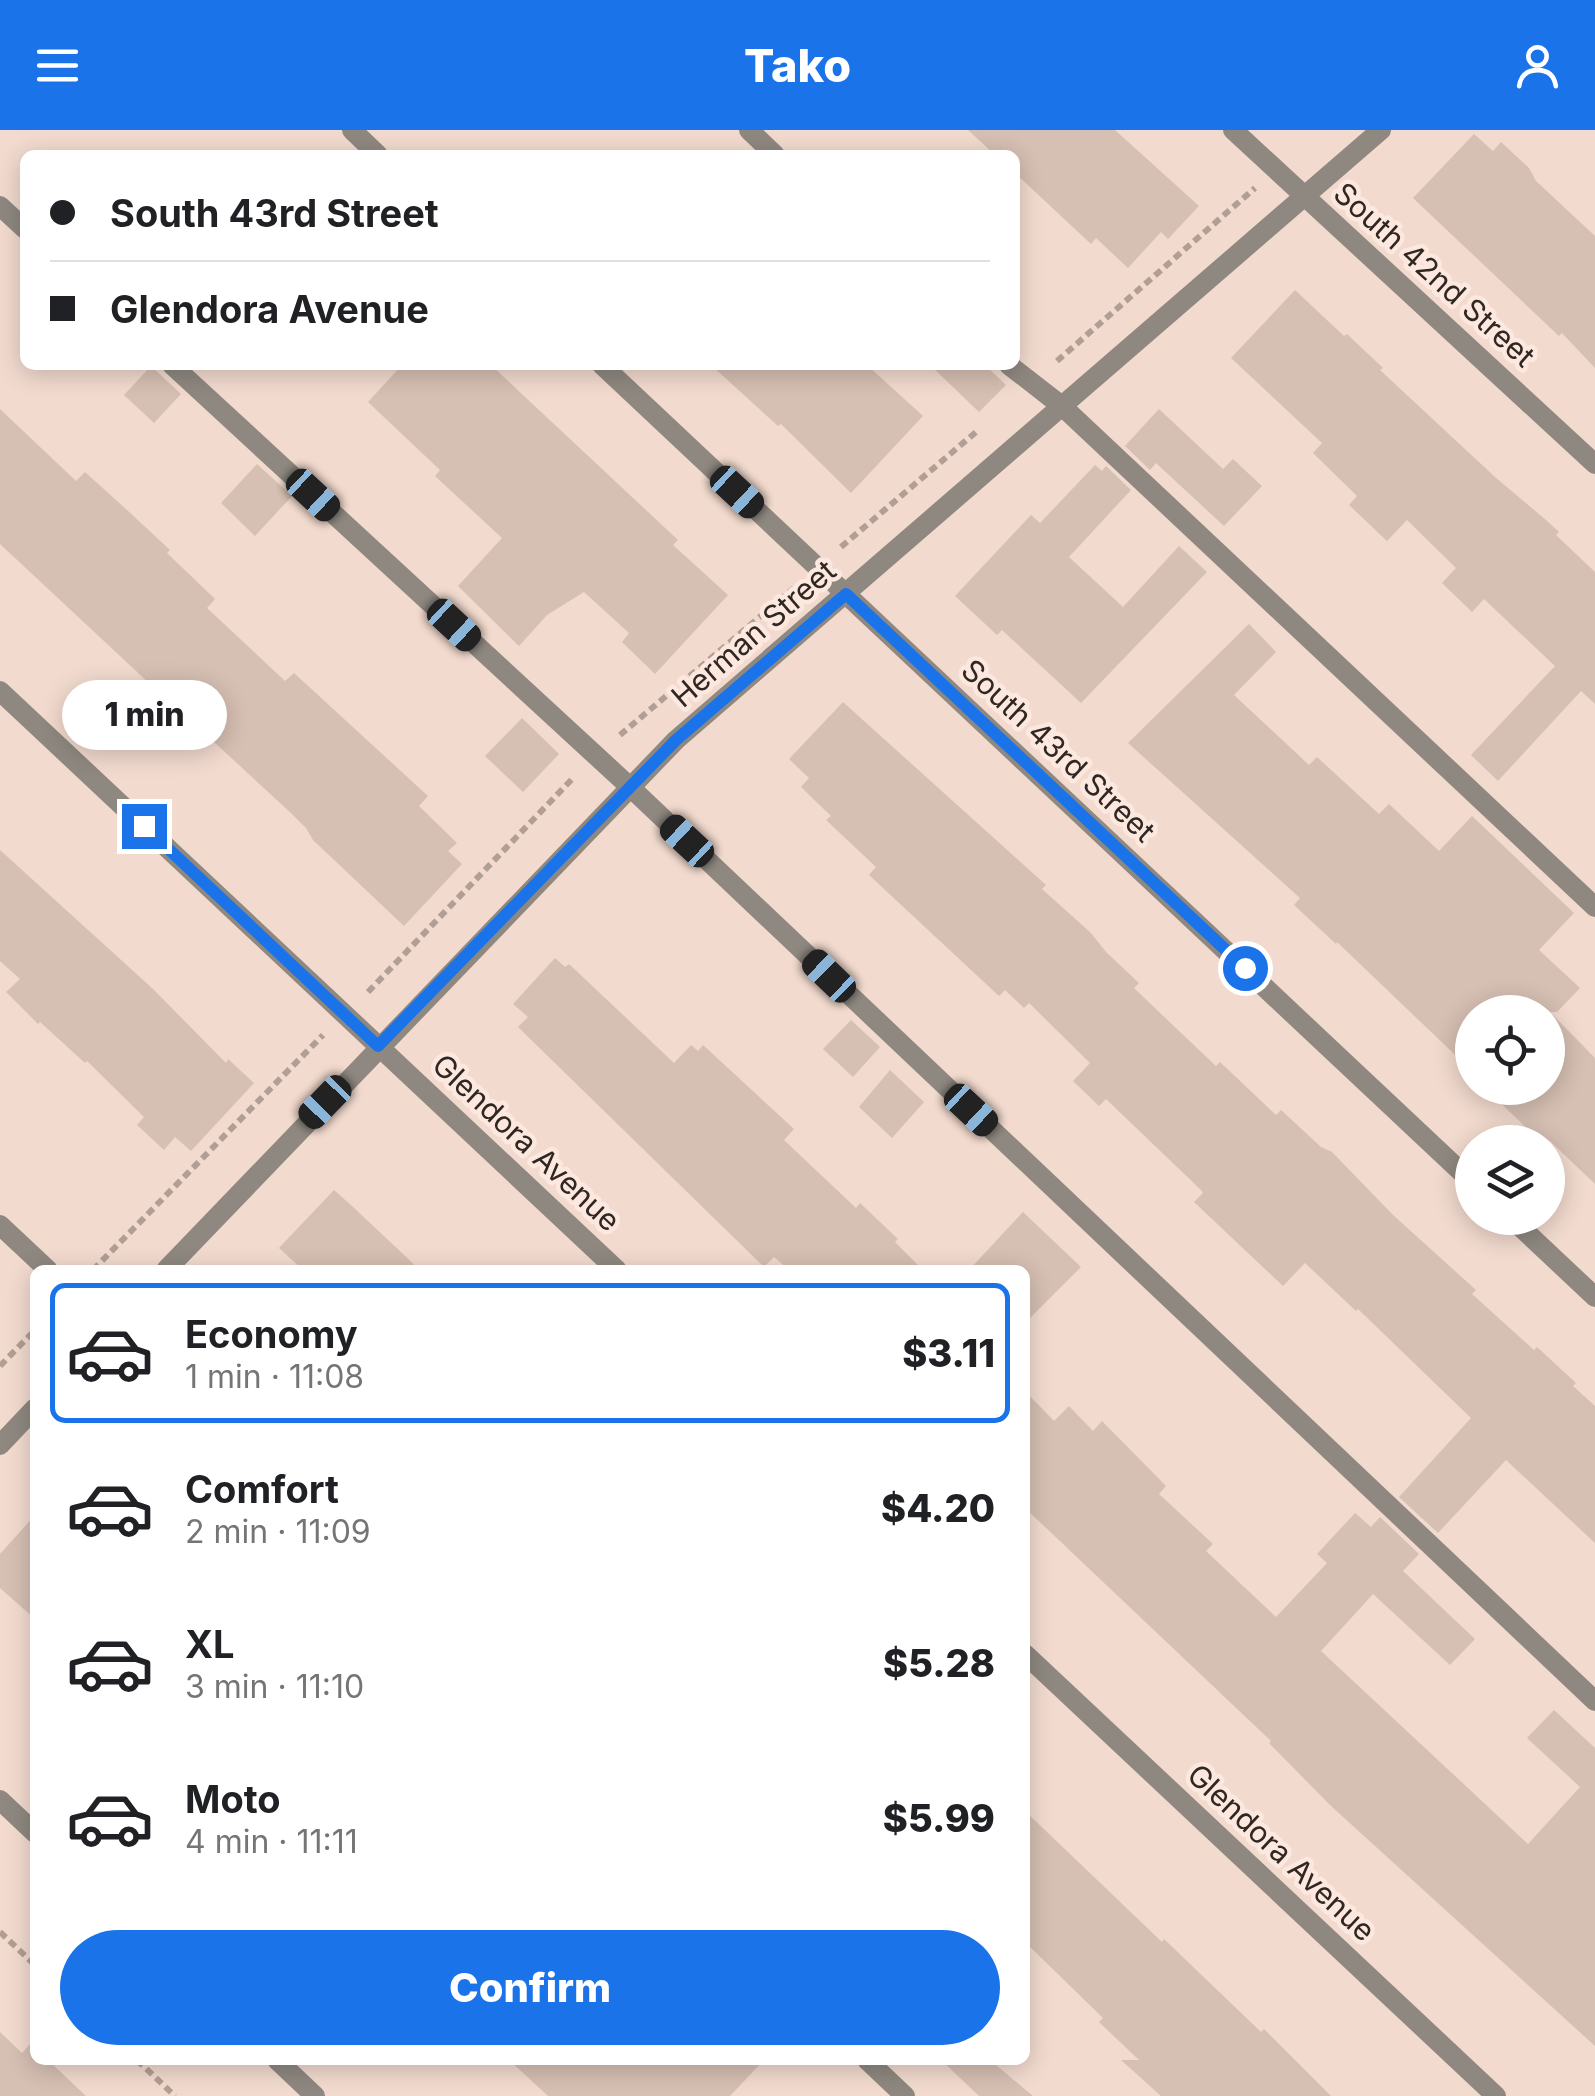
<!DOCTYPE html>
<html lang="en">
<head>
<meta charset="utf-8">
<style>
	:root { --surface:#fff; --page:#f6f6f6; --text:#202124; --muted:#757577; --line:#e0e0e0; --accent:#1a73e8 }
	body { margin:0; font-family:Inter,sans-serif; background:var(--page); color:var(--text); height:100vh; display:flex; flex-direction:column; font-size:38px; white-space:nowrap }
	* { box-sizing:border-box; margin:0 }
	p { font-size:32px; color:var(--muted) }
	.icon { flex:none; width:55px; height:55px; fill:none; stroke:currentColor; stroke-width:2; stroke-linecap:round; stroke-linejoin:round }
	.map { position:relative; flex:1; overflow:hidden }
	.sheet { position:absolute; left:30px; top:1135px; width:1000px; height:800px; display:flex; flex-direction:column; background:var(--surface); border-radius:15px; box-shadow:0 5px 25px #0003 }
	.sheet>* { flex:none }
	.guide { position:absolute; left:20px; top:20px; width:1000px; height:220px; border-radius:15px; box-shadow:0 5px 25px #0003; display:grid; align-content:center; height:220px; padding:0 30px; background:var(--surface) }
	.controls { position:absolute; left:1455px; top:865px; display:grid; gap:20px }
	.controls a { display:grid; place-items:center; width:110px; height:110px; border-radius:50%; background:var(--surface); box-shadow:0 5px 25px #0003; font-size:50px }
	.end { position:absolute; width:45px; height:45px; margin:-22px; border:12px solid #1a73e8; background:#fff; box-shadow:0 0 0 5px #fff }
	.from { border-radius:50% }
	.bubble { position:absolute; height:70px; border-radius:35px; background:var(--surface); box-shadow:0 5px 25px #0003; font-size:32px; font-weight:800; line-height:70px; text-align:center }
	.car { position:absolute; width:30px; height:60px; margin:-30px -15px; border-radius:12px; box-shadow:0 0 8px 2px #0007; background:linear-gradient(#222 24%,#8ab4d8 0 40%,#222 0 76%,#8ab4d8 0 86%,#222 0) }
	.guide b { display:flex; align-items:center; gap:35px; height:95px; font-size:38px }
	.guide b+b { border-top:2px solid var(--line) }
	.guide i { width:25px; height:25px; background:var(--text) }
	ul { padding:18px 0 0; list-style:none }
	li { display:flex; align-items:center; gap:30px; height:140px; margin:0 20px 15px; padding:0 10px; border:5px solid transparent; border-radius:15px }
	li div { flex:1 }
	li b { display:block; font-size:38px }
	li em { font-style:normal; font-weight:800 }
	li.current { border-color:var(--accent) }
	li>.icon { width:90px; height:90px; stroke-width:1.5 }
	.button { display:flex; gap:20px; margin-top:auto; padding:20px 30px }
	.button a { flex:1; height:115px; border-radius:60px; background:var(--accent); color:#fff; font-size:40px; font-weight:800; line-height:115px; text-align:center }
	header { display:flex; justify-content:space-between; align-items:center; height:130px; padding:0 30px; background:var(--accent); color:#fff; font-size:45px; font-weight:800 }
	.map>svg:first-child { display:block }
</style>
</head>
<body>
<header><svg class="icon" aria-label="menu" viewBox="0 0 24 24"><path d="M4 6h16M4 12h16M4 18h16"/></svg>Tako<svg class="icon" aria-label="person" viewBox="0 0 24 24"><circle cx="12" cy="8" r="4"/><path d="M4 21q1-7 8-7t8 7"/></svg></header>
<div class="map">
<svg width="1595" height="1966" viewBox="0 0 1595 1966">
	<rect width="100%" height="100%" fill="#f2dace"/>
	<!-- building -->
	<path fill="#d6bfb3" d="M968,0H1115L1199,76L1168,109L1161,102L1128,138L1096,108L1091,114L1015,43V25H995Z
		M1474,4L1493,21L1501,12L1529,38L1536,51L1595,106V238L1562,203L1559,206L1413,68Z
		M1295,160L1344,206L1347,204L1383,238L1380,240L1495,347L1546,390L1559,402L1556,405L1595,442V574L1581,561L1498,651L1471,625L1555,536L1484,469L1472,482L1442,453L1456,438L1407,390L1387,411L1349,375L1357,366L1313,323L1322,313L1231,228Z
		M402,235H491L678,410L673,415L728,465L655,544L622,512L629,503L584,462L547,485L519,516L458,456L502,408L435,346L440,340L368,272Z
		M711,235H867L923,286L851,363L781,294L778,296Z
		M930,235H985L1006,255L979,282Z
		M151,236L181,264L154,293L124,265Z
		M0,279L76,351L85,342L127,380L170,420L167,423L215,469L207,478L285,551L294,543L428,666L419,676L457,713L448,721L462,734L404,796L313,710L306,698L292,684L201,600L198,604L157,567L160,564L135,540L0,414Z
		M1159,279L1223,339L1233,329L1262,356L1224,396L1156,333L1150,340L1125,316Z
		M257,334L292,366L255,406L221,373Z
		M1095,335L1102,341L1106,336L1131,360L1069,427L1123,477L1179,416L1207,442L1081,573L1002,500L997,505L955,466L1031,385L1040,393Z
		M1249,494L1276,522L1234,565L1309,635L1317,627L1379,684L1389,674L1439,721L1472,686L1574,783L1539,820L1580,858L1557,882H1550L1595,928V1054L1550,1011L1541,1012L1485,958H1548V882H1472V941L1337,812L1336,814L1294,775L1300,768L1128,613Z
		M843,572L1046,755L1042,759L1091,803L1106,822L1139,853L1134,858L1178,900L1216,936L1220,932L1276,985L1281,980L1321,1017L1332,1022L1393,1085L1476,1160L1472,1164L1534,1220L1537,1217L1576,1253L1573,1256L1595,1276V1413L1506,1330L1438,1403L1399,1367L1471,1288L1358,1179L1356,1181L1305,1133L1283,1156L1194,1072L1203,1063L1201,1060L1106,969L1099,976L1073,951L1090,933L1029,873L1024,878L1005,860L999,866L869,745L876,737L826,690L831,686L801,657L809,648L789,629Z
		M522,588L559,624L523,662L485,626Z
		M0,720L153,859L226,933L228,929L254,953L191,1021L175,1007L164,1020L137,995L144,987L87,931L85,933L40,892L38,894L6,862L20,849L0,831Z
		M555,828L565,837L569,834L674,933L691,915L698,921L703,915L794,999L784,1010L856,1078L860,1073L898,1109L895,1112L923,1140H789L774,1127L764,1137L518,897L528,887L513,874Z
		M851,890L880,917L853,947L823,919Z
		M890,940L924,972L892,1008L859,977Z
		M334,1060L352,1076L420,1140H303L279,1118Z
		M1023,1082L1081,1137L1025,1193V1140H969Z
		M1025,1261L1054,1291L1069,1276L1093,1301L1102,1291L1166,1356L1159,1364L1213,1414L1206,1421L1276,1487L1327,1433L1317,1424L1355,1383L1371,1397L1380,1387L1419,1424L1403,1441L1475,1509L1450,1535L1373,1464L1321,1521L1528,1714L1580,1657L1527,1608L1554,1580L1595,1618V1916L1331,1676L1269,1613L1271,1611L1025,1378Z
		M35,1385V1489L0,1458V1424Z
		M1025,1681L1162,1812L1164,1809L1261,1902L1264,1899L1331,1966H1161L1121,1930H1139L1099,1892L1103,1888L1025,1812Z
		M0,1902L22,1923L30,1914L35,1918V1930H48L86,1966H0Z
		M509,1930H764L730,1966H548Z
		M941,1930H990L1033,1966H979Z"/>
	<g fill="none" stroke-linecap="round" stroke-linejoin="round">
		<!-- path -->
		<path stroke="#b19e95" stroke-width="6" stroke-dasharray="8 5" stroke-linecap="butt" d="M1057,231L1255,58
			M841,417L976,302
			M620,605L794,458
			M368,862L574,647
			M93,1140L323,905
			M0,1236L35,1200
			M0,1802L35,1835
			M137,1930L175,1966"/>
		<!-- lane -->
		<path stroke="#8e8880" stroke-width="20" d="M749,0L775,25
			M0,76L25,99
			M172,235L630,657L1595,1571
			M1009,235L1063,277L1595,777
			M0,1095L48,1140
			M867,1930L905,1966"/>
		<!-- street -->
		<path stroke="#8e8880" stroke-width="20" d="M352,0L378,25
			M1233,0L1595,334
			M602,235L1472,1052
			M0,561L617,1140
			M1511,1088L1595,1167
			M166,1140L676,610L1381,0
			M0,1315L35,1278
			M1025,1524L1496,1966
			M0,1670L35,1703
			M277,1930L315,1966"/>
	</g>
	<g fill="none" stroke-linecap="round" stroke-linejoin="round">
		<!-- route -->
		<path stroke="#1a73e8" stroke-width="12" d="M144,696L378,916L676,610L846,464L1245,838"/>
	</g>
	<g text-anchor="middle" stroke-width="9" stroke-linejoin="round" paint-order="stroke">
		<!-- street labels -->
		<g font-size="30" fill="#302722" stroke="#fce8df">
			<text transform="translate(1434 145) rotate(42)" y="10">South 42nd Street</text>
			<text transform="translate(754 504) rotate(-41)" y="10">Herman Street</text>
			<text transform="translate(1058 621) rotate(43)" y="10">South 43rd Street</text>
			<text transform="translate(526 1013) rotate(43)" y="10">Glendora Avenue</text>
			<text transform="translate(1281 1723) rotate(43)" y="10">Glendora Avenue</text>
		</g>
	</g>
</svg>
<div class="controls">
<a><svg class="icon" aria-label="locate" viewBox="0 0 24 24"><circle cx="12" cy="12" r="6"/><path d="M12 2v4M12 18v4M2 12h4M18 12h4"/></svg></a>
<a><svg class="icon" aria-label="layers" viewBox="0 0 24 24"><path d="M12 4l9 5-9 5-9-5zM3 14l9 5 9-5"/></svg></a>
</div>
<i class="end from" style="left:1245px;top:838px"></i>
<i class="end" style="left:144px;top:696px"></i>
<div class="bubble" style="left:62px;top:550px;width:165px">1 min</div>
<i class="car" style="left:737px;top:362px;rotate:133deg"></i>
<i class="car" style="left:313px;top:365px;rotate:133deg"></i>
<i class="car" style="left:454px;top:495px;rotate:133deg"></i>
<i class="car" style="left:687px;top:711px;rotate:313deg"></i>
<i class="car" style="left:829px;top:846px;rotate:314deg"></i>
<i class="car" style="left:325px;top:972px;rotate:224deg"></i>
<i class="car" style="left:971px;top:980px;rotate:133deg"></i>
<div class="guide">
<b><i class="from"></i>South 43rd Street</b>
<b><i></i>Glendora Avenue</b>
</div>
<section class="sheet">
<ul>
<li class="current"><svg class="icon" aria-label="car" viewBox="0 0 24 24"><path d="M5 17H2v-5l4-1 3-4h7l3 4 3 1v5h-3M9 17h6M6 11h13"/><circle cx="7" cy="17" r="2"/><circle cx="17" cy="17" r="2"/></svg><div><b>Economy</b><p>1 min · 11:08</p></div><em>$3.11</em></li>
<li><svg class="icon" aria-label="car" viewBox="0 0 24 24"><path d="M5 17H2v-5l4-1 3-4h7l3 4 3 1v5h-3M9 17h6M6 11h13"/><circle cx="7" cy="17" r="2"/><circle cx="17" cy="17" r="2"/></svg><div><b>Comfort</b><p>2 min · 11:09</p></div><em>$4.20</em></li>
<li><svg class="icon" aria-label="car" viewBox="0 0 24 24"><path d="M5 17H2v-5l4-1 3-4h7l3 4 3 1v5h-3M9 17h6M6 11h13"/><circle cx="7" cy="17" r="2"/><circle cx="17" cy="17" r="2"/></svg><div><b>XL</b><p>3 min · 11:10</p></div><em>$5.28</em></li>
<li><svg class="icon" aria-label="car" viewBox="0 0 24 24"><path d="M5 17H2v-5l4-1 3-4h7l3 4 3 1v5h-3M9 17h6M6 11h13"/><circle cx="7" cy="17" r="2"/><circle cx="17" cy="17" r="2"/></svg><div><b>Moto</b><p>4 min · 11:11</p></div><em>$5.99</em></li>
</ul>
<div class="button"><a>Confirm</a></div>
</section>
</div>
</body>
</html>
